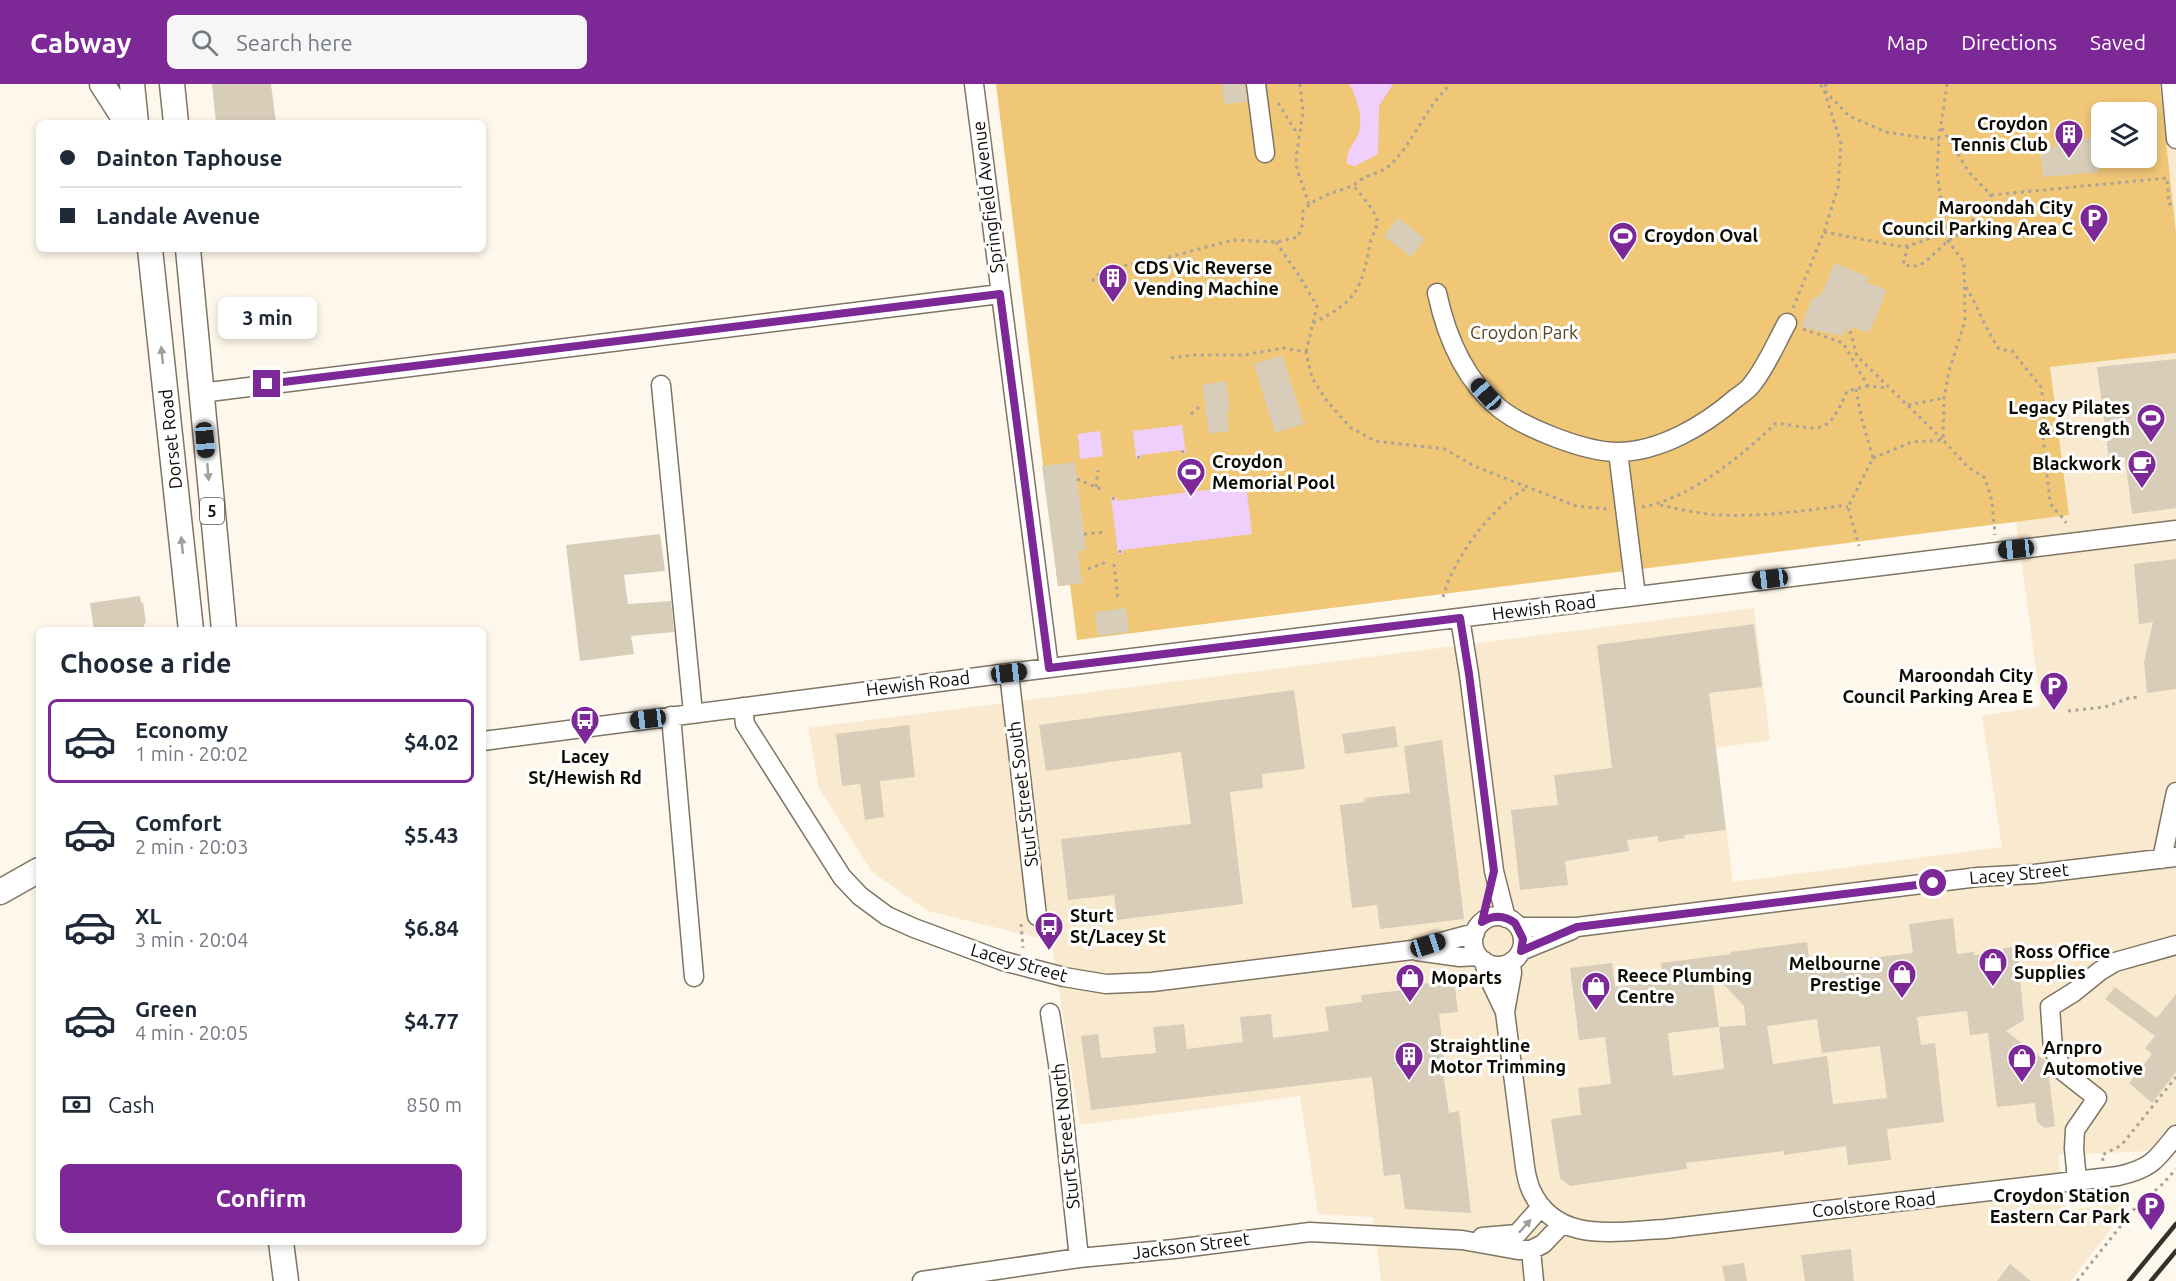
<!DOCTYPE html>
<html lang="en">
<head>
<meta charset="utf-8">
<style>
	:root { --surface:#fff; --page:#f6f6f7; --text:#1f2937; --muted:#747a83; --line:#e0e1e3; --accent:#7d2897 }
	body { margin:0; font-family:Ubuntu,sans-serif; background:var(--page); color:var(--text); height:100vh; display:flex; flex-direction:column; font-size:22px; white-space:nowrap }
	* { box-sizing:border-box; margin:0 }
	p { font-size:20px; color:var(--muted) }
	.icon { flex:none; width:33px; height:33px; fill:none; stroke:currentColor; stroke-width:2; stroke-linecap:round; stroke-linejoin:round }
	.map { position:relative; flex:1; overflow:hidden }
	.details { position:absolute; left:36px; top:543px; width:450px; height:618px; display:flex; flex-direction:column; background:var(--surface); border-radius:9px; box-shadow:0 3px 9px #0003 }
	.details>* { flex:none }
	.hud { position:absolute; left:36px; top:36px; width:450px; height:132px; border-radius:9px; box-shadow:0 3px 9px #0003; display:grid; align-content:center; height:132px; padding:0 24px; background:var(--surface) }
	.buttons { position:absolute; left:2091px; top:18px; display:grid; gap:12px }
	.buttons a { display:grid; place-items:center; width:66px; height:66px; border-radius:9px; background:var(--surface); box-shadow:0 3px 9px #0003; font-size:30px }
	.end { position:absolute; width:27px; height:27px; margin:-14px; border:8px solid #7d2897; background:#fff; box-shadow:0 0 0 3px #fff }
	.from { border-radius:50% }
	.bubble { position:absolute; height:42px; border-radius:9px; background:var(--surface); box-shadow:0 3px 9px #0003; font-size:20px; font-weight:700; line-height:42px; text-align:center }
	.car { position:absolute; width:18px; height:36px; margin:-18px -9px; border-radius:8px; box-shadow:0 0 4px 2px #0007; background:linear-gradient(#222 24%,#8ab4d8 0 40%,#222 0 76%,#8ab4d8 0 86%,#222 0) }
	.hud b { display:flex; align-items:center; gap:21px; height:57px; font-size:22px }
	.hud b+b { border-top:2px solid var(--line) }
	.hud i { width:15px; height:15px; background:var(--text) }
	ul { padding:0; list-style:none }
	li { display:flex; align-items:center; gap:18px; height:84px; margin:0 12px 9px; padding:0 12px; border:3px solid transparent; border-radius:9px }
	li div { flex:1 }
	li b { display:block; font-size:22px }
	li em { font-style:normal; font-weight:700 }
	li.selected { border-color:var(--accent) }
	li>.icon { width:54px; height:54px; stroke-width:1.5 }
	h2 { padding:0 24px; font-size:27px; line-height:72px }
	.pay { display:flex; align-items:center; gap:15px; height:66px; padding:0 24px; font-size:22px }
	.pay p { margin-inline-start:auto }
	.primary-button { display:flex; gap:12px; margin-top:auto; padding:12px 24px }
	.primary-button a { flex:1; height:69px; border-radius:9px; background:var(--accent); color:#fff; font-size:24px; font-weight:700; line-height:69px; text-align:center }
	header { display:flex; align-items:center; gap:36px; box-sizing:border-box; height:84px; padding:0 30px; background:var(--accent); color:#fff }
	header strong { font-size:28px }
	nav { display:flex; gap:33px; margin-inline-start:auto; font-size:21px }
	.search { width:420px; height:54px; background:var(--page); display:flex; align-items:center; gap:15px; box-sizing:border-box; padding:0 21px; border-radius:9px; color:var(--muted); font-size:22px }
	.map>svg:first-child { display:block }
</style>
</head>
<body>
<header>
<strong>Cabway</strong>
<div class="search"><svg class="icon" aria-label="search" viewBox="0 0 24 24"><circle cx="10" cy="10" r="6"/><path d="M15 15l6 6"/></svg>Search here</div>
<nav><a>Map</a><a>Directions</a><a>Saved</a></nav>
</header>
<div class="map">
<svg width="2176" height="1197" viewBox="0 0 2176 1197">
	<rect width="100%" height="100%" fill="#fef7eb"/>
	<!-- built -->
	<path fill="#f9eacf" d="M2160,0H2176V149Z
		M2176,269V1066L2058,1071L2066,1126L2131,1118L2071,1197H1381L1373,1133L1318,1130L1300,1012L1080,1041L1051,857L928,827L872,788L819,704L808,644L1754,524L1770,656L1716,664L1733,798L2002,763L1982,632L2041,622L2016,437L2069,431L2050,283Z"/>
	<!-- green -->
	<path fill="#f0c677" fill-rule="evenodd" d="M996,0H2160L2176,149V269L2050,283L2069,431L1077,556L1070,501L1058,502ZM2102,28H2146V74H2102Z"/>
	<!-- water -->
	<path fill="#efcffb" d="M1349,0H1393L1379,22L1378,70L1355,82L1347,80C1348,63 1350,66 1357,53C1365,39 1357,12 1349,0Z
		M1182,341L1186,369L1182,370L1181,366L1141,371V374H1136L1133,347Z
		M1100,347L1103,372L1080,375L1078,350Z
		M1246,401L1252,450L1123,466V470H1118L1111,413H1116L1117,417Z"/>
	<!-- building -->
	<path fill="#d8cdb9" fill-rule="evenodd" d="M212,0H271L276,39H216Z
		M1222,0H1245L1247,18L1224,20Z
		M2096,54L2099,88L2043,93L2040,65L2056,63L2055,57Z
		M1398,134L1425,155L1411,173L1384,152Z
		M1835,179L1868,193L1866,198L1887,206L1869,249L1851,243L1850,247L1846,245L1843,252L1801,243L1812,215L1821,211Z
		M1282,271L1304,340L1275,349L1254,280Z
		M2176,275V424L2132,430L2125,373L2109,376L2097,283Z
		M1226,297L1230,327H1227L1229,347L1209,350L1202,301Z
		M1075,378L1086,466L1078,467L1082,499L1058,502L1042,382Z
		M660,450L665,487L624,491L628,520L671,517L674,548L631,552L634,570L580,577L566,461Z
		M2176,475V605L2147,609L2144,578L2153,538L2139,540L2134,480Z
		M140,512L141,519L143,518L146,539L144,540L145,546H130L129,544L94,546L90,519Z
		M1126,524L1129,548L1098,552L1095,528Z
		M1754,540L1762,603L1709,609L1726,746L1684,751L1685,754L1658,758V752L1627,756L1629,767L1565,777L1568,801L1520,806L1511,726L1558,721L1554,691L1612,684L1597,561Z
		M1294,606L1305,685L1262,690L1263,704L1230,708L1243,820L1117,836L1114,811L1068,816L1061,755L1191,740L1181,668L1046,687L1039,641Z
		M909,641L915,693L880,697L884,733L865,736L860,700L842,702L836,650Z
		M1395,642L1398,663L1345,670L1342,650Z
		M1442,656L1464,835L1380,845L1377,821L1352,824L1340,721L1365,718L1364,714L1410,709L1404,662Z
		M1953,834L1957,870L1974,868V871L2003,868V864L2017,863L2024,936L2006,947L2047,978L2055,1042L2045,1044L2037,1038L2035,1019L1997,1023L1988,949L1970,951L1967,927L1917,933L1921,961L1935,959L1944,1038L1887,1045L1891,1076L1848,1081L1846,1062L1784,1071V1067L1686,1079L1687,1085L1570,1102L1560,1094L1551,1035L1581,1031L1578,1004L1611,1000L1605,953L1579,956L1570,884L1612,879L1615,903L1663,897L1661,879L1731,870L1730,868L1807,858L1809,874L1825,872L1826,883L1860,879L1859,875L1913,869L1909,840ZM1711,887L1744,922L1746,941L1719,943L1724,985L1673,992L1668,949L1719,943ZM1817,935L1822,969L1880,962L1887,1014L1833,1020L1827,972L1773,980L1767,942Z
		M1454,896L1458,928L1439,930L1445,980L1442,981L1449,1029L1459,1027L1471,1129L1405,1125L1400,1090L1384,1092L1372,993L1091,1026L1081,952L1098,950L1101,974L1156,969L1153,943L1184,940L1187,965L1243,958L1240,933L1271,930L1273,954L1329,947L1325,923L1362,918L1361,911L1421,904L1420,900Z
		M2115,903L2157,934L2176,910V988L2152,1019L2129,999L2152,970L2145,964L2155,952L2105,915Z
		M1851,1165L1854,1197H1805L1801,1171Z
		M1744,1179L1747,1197H1725L1722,1182Z
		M2010,1180L2031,1197H1997Z"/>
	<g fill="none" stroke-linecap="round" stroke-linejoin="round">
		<!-- minor casing -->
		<g stroke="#7e7563" stroke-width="21">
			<path id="minor" d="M974,0L1049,584
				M1256,0L1265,69
				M2171,0L2176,55
				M1437,209C1446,251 1464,295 1499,324C1524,344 1585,368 1617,368C1660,368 1705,341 1736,314C1742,310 1749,305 1753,299C1767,281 1776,259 1787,239
				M661,301L693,629
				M201,309L1000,210
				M1618,368L1636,512
				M1460,534L1469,590L1494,787L1506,834
				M1009,589L1037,832
				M743,623L745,640L842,793L860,812L887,832L914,844L1003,877L1064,893L1106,900L1152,898L1412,866L1475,849
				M671,632L694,893
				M483,657L1009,589L2176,446
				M2162,775L2176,708
				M1473 857a25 25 0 1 1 50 0a25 25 0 1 1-50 0Z
				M1519,843H1577L1978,793L2034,790L2176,773
				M1417,867L1460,873L1478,872
				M1521,867L1572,846
				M1484,877L1487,890L1505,928
				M1511,878L1512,889L1505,928L1525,1083C1526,1090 1528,1099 1531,1106C1556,1161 1616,1147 1665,1145L2118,1092C2151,1085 2156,1076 2176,1051
				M1050,929L1058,980L1079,1174
				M2077,1097L2074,1064L2075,1046L2097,1014L2064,988L2053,965L2050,923L2074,908L2100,887L2115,878L2176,861
				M1482,1153L1517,1150L1541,1123
				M1531,1166L1534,1197
				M922,1197L1079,1174L1174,1165L1310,1148L1462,1156L1518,1166H1531L1543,1160L1562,1140"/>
		</g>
		<!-- major casing -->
		<g stroke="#7e7563" stroke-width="27">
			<path id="major" d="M102,0L127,39
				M132,0L136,39
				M172,0L176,39
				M150,165L191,546
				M188,165L224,546
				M0,808L39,786
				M281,1158L286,1197"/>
		</g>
		<!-- path -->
		<path stroke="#a9a399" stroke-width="3" stroke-dasharray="3 4.5" stroke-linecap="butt" d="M1300,0L1303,28L1296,74L1297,85L1309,120
			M1826,0L1824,6L1849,32L1886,48L1939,56
			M1947,0L1939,54L1937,89L1946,149L1948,157L1964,178L1965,237L1949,287L1944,314L1943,356L1968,383L1985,394L1992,417L1995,451
			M1278,19L1298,51
			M1991,111L2167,94L2169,120L2176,119
			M1824,148L1898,162H1908L1946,149
			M1276,158L1298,190L1317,222L1306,268
			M1908,162L1903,180L1912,183L1924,179L1948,157L1966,145L1991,111L1969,88L1941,43
			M1092,197L1104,185L1158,176L1233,156L1276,158L1298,153L1302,142L1303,127C1316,112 1334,109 1352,102C1356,100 1359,96 1364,94C1371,90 1382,88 1389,82C1414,59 1425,23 1451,0
			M1966,203C1978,223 1986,246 1999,265L2012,267L2041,303L2044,320L2043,354L2050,418C2054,427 2061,430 2066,439
			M1793,224L1824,148L1838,103L1841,59L1824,6L1820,0
			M1313,239C1356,218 1362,205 1370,159C1372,150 1380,143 1376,133C1371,122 1361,111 1354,102
			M1803,245L1843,259L1868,302L1888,304
			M1850,247L1857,272L1942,355
			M1171,274L1192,271H1244L1283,264L1306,268L1312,294L1327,317L1350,343L1375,357L1445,365L1474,382L1576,422L1608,425
			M1856,305L1861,332L1873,374L1848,423L1859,462
			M1908,321L1944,314
			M1191,330L1199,323
			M1183,366V369
			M1138,372L1139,374
			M1873,374L1912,358L1943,356
			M1197,375L1202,395
			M1077,395L1103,406
			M1096,403L1098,386
			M1113,413L1114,417
			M1660,421C1680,425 1699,430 1720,431C1760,433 1801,427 1841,422L1848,423
			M1642,423C1689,415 1742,372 1776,339C1821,345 1827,354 1847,307L1868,302
			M1084,450L1106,448
			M1120,466V470
			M1114,480L1118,516
			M1088,485L1109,477
			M1443,513C1453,475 1491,422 1527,404
			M2068,627L2105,623L2129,614L2140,613
			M1021,840L1023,864
			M2103,1077L2102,1071L2118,1063L2124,1058L2176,993
			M2077,1197L2143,1114L2159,1104L2176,1085"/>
		<!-- minor -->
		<use href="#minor" stroke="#fff" stroke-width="18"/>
		<!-- major -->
		<use href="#major" stroke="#fff" stroke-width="24"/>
		<!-- rail -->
		<path stroke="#35312a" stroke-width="4.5" d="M2129,1197L2176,1140
			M2151,1197L2176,1167"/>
	</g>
	<!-- one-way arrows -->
	<defs><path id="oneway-solid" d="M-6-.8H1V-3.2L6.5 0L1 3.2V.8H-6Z" transform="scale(1.5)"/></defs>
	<g fill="#9f9e9b">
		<use href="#oneway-solid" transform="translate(162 271) rotate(-96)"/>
		<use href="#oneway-solid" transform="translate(208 388) rotate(85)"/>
		<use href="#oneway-solid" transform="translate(182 461) rotate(-96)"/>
		<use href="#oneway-solid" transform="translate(1525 1142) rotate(-48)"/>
	</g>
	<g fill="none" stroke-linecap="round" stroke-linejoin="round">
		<!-- route -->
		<path stroke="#7d2897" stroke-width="8" d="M267,300L1000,210L1049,584L1460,534L1469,590L1494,787L1482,838C1493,831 1504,831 1515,839L1523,855L1521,867L1577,843L1933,799"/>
	</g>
	<!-- icons -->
	<defs>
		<g id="building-pin" transform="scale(1.5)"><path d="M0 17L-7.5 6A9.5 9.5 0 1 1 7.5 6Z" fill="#7d2897" stroke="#fff"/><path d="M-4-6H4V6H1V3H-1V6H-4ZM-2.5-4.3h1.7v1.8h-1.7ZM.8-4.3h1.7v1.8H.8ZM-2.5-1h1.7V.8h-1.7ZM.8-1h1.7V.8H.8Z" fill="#fff"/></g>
		<g id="parking-pin" transform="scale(1.5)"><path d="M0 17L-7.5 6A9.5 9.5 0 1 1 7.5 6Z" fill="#7d2897" stroke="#fff"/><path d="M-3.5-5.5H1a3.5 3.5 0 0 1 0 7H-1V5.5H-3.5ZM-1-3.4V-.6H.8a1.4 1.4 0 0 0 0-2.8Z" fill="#fff"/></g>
		<g id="stadium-pin" transform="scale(1.5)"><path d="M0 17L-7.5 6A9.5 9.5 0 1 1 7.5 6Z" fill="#7d2897" stroke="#fff"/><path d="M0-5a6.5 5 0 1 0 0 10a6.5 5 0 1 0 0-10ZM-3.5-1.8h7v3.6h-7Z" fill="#fff"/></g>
		<g id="cafe-pin" transform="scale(1.5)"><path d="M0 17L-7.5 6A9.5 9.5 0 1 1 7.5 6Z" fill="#7d2897" stroke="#fff"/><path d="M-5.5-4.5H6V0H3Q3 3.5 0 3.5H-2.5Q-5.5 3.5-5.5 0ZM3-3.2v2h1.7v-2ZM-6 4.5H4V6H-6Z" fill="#fff"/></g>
		<g id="bus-pin" transform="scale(1.5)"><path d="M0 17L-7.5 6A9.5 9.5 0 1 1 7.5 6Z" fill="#7d2897" stroke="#fff"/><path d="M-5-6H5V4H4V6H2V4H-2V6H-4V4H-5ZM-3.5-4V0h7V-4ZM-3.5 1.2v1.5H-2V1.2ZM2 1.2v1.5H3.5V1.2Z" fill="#fff"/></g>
		<g id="shop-pin" transform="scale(1.5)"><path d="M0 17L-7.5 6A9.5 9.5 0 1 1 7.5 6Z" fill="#7d2897" stroke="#fff"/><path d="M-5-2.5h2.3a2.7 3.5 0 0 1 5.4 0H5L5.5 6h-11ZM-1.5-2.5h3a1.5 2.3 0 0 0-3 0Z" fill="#fff"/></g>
	</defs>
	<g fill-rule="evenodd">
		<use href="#building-pin" x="2069" y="50"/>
		<use href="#parking-pin" x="2094" y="134"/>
		<use href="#stadium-pin" x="1623" y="152"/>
		<use href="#building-pin" x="1113" y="194"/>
		<use href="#stadium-pin" x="2151" y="334"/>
		<use href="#cafe-pin" x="2142" y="380"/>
		<use href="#stadium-pin" x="1191" y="388"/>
		<use href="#parking-pin" x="2054" y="602"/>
		<use href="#bus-pin" x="585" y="636"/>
		<use href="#bus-pin" x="1049" y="842"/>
		<use href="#shop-pin" x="1993" y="878"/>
		<use href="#shop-pin" x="1902" y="890"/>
		<use href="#shop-pin" x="1410" y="894"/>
		<use href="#shop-pin" x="1596" y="902"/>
		<use href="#building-pin" x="1409" y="972"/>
		<use href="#shop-pin" x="2022" y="974"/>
		<use href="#parking-pin" x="2151" y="1122"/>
	</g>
	<g text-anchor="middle" stroke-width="6" stroke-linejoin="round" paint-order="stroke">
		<!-- shield labels -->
		<rect fill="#fff" stroke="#585551" stroke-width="1.5" x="200" y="414" width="24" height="26" rx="4.5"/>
		<g font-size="16" font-weight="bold" fill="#100c06">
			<text x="212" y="433">5</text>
		</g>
		<!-- poi labels -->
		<g font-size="18" font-weight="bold" fill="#100c06" stroke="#fff" text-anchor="start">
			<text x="2048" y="46" text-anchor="end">Croydon<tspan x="2048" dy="21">Tennis Club</tspan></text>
			<text x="2073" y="130" text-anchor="end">Maroondah City<tspan x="2073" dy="21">Council Parking Area C</tspan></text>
			<text x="1644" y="158">Croydon Oval</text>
			<text x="1134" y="190">CDS Vic Reverse<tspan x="1134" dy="21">Vending Machine</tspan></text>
			<text x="2130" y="330" text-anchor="end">Legacy Pilates<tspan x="2130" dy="21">&amp; Strength</tspan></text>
			<text x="1212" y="384">Croydon<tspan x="1212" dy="21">Memorial Pool</tspan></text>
			<text x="2121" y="386" text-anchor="end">Blackwork</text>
			<text x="2033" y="598" text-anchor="end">Maroondah City<tspan x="2033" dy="21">Council Parking Area E</tspan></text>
			<text x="585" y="679" text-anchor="middle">Lacey<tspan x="585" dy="21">St/Hewish Rd</tspan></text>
			<text x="1070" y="838">Sturt<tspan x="1070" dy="21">St/Lacey St</tspan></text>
			<text x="2014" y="874">Ross Office<tspan x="2014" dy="21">Supplies</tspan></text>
			<text x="1881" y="886" text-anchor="end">Melbourne<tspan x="1881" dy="21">Prestige</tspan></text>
			<text x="1617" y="898">Reece Plumbing<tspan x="1617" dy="21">Centre</tspan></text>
			<text x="1431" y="900">Moparts</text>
			<text x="1430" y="968">Straightline<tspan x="1430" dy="21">Motor Trimming</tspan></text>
			<text x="2043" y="970">Arnpro<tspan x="2043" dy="21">Automotive</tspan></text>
			<text x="2130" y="1118" text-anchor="end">Croydon Station<tspan x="2130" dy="21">Eastern Car Park</tspan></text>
		</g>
		<!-- street labels -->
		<g font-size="18" fill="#100c06" stroke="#fff">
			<text transform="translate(988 113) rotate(-97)" y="6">Springfield Avenue</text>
			<text transform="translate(171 355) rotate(-96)" y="6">Dorset Road</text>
			<text transform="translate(1544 524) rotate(-7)" y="6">Hewish Road</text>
			<text transform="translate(918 600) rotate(-7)" y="6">Hewish Road</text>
			<text transform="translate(1023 710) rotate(-97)" y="6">Sturt Street South</text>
			<text transform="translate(2019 790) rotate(-5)" y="6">Lacey Street</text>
			<text transform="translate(1019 879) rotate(16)" y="6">Lacey Street</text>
			<text transform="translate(1066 1052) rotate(-96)" y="6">Sturt Street North</text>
			<text transform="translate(1874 1121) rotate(-6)" y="6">Coolstore Road</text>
			<text transform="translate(1191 1162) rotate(-7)" y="6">Jackson Street</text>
		</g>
		<!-- park labels -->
		<g font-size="18" fill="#56431f" stroke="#fff">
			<text x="1524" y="255">Croydon Park</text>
		</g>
	</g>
</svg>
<div class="buttons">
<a><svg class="icon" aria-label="layers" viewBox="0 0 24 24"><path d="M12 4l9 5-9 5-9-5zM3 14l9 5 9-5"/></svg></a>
</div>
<i class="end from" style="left:1933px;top:799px"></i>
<i class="end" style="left:267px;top:300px"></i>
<div class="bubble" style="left:218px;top:213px;width:99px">3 min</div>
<i class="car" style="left:1486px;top:310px;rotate:318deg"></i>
<i class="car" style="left:205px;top:356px;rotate:175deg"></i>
<i class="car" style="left:2016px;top:465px;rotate:264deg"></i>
<i class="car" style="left:1770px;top:495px;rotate:263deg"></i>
<i class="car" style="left:1009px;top:589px;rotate:83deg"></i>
<i class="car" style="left:648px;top:635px;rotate:263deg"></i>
<i class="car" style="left:1428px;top:861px;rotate:72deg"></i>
<div class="hud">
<b><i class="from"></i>Dainton Taphouse</b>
<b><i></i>Landale Avenue</b>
</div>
<section class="details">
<h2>Choose a ride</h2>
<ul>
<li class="selected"><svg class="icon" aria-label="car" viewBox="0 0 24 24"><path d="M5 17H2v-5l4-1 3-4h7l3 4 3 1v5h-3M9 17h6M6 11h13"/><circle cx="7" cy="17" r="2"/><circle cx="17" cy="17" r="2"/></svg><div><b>Economy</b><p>1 min · 20:02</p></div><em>$4.02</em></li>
<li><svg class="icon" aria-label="car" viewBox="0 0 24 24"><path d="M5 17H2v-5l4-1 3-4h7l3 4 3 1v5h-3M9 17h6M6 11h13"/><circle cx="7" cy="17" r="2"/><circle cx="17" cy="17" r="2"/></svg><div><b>Comfort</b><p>2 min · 20:03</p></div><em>$5.43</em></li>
<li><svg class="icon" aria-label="car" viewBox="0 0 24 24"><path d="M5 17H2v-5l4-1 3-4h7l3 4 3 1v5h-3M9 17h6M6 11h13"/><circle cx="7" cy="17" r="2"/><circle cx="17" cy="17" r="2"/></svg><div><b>XL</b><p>3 min · 20:04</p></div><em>$6.84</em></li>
<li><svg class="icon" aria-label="car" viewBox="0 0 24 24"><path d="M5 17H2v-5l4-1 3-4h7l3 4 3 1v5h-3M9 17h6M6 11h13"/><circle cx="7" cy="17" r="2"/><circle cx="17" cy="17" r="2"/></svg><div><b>Green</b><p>4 min · 20:05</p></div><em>$4.77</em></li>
</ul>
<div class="pay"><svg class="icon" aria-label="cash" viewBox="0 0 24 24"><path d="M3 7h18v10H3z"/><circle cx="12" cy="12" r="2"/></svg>Cash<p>850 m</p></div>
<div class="primary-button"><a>Confirm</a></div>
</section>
</div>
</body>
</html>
